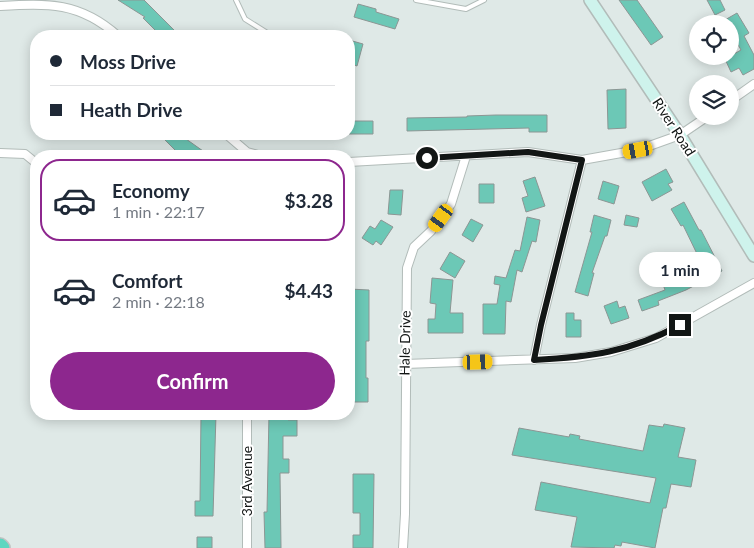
<!DOCTYPE html>
<html lang="en">
<head>
<meta charset="utf-8">
<style>
	:root { --surface:#fff; --page:#f2f2f3; --text:#1f2937; --muted:#747a83; --line:#e0e1e3; --accent:#8d278e }
	body { margin:0; font-family:Lato,sans-serif; background:var(--page); color:var(--text); height:100vh; display:flex; flex-direction:column; font-size:19px; white-space:nowrap }
	* { box-sizing:border-box; margin:0 }
	p { font-size:16px; color:var(--muted) }
	.icon { flex:none; width:28px; height:28px; fill:none; stroke:currentColor; stroke-width:2; stroke-linecap:round; stroke-linejoin:round }
	.map { position:relative; flex:1; overflow:hidden }
	.details { position:absolute; left:30px; top:150px; width:325px; height:270px; display:flex; flex-direction:column; background:var(--surface); border-radius:20px; box-shadow:0 2px 12px #0003 }
	.details>* { flex:none }
	.guide { position:absolute; left:30px; top:30px; width:325px; height:110px; border-radius:20px; box-shadow:0 2px 12px #0003; display:grid; align-content:center; height:110px; padding:0 20px; background:var(--surface) }
	.fabs { position:absolute; left:689px; top:15px; display:grid; gap:10px }
	.fabs a { display:grid; place-items:center; width:50px; height:50px; border-radius:50%; background:var(--surface); box-shadow:0 2px 12px #0003; font-size:25px }
	.end { position:absolute; width:22px; height:22px; margin:-11px; border:6px solid #121615; background:#fff; box-shadow:0 0 0 2px #fff }
	.from { border-radius:50% }
	.bubble { position:absolute; height:35px; border-radius:18px; background:var(--surface); box-shadow:0 2px 12px #0003; font-size:16px; font-weight:700; line-height:35px; text-align:center }
	.car { position:absolute; width:15px; height:30px; margin:-15px -8px; border-radius:6px; box-shadow:0 0 4px 1px #0007; background:linear-gradient(#f5c518 24%,#345 0 40%,#f5c518 0 76%,#345 0 86%,#f5c518 0) }
	.guide b { display:flex; align-items:center; gap:18px; height:48px; font-size:19px }
	.guide b+b { border-top:1px solid var(--line) }
	.guide i { width:12px; height:12px; background:var(--text) }
	ul { padding:9px 0 0; list-style:none }
	li { display:flex; align-items:center; gap:15px; height:82px; margin:0 10px 8px; padding:0 10px; border:2px solid transparent; border-radius:20px }
	li div { flex:1 }
	li b { display:block; font-size:19px }
	li em { font-style:normal; font-weight:700 }
	li.active { border-color:var(--accent) }
	li>.icon { width:45px; height:45px; stroke-width:1.5 }
	.button { display:flex; gap:10px; margin-top:auto; padding:10px 20px }
	.button a { flex:1; height:58px; border-radius:30px; background:var(--accent); color:#fff; font-size:20px; font-weight:700; line-height:58px; text-align:center }
	.map>svg:first-child { display:block }
</style>
</head>
<body>
<div class="map">
<svg width="754" height="548" viewBox="0 0 754 548">
	<rect width="100%" height="100%" fill="#dfe9e7"/>
	<!-- building -->
	<path fill="#6cc8b6" stroke="#8c9694" d="M118,0H144L180,36H161L143,18L145,17Z
		M619,0H637L663,37L651,45Z
		M707,0H720L725,10L715,15Z
		M358,4L376,9V12L399,19L395,29L354,17Z
		M737,13L749,33L744,36L754,55V69L743,75L739,68L731,72L725,59L741,50L730,30V24H718Z
		M349,40L363,44L357,66L349,63Z
		M626,89V128L608,129L607,90Z
		M496,115H547V132H529V128L407,131V118L467,117V116Z
		M349,121H373V134H349Z
		M159,134H179L203,151L199,156H170L175,150Z
		M666,169L673,182L668,184L672,190L652,201L642,182Z
		M535,177L545,206L526,212L522,198L528,196L523,181Z
		M603,181L619,186L614,204L598,199Z
		M479,184H494V203H479Z
		M390,190H403L401,215L388,214Z
		M684,202L699,230H701L722,271L686,290L658,301L659,305L642,311L638,300L665,290L660,276L677,269L678,272L700,260L683,225L681,226L671,209Z
		M594,215L611,220L607,236H605L592,273H594L588,296L575,292L592,232H590Z
		M626,215L639,218L637,227L624,225Z
		M527,217L540,220L536,242L532,241L522,272L517,270L511,302L506,301L505,334H483V304H497L500,285L494,284L495,276L506,278L515,250L520,251Z
		M471,219L483,225L473,242L462,235Z
		M381,220L393,227L381,245L376,241L373,245L362,238L370,226L375,229Z
		M450,252L465,261L455,278L440,269Z
		M432,278L453,280L450,313H463V333H428V319H435L436,304L430,303Z
		M349,289L369,290V341H366V378H368V402H349V378H351V348H352V306H349Z
		M617,301L619,308L625,306L629,318L611,324L604,306Z
		M566,313H574V320H581V337H566Z
		M201,414H216L213,516H195V501H200Z
		M269,414H288V420H297V436H283V459H289V473H280L281,548H265L264,512H267Z
		M664,424L685,428L678,457L696,460L691,487L671,484L666,508H663L655,548L622,542L621,546L615,545L614,548L571,547L577,517L535,510L541,482L650,503L656,478L512,455L519,428L569,437L570,434L580,436L579,439L643,451L649,425L663,427Z
		M353,474H374L373,548H353V535H360V513H353Z
		M197,537H212V548H197Z"/>
	<g fill="none" stroke-linecap="round" stroke-linejoin="round">
		<!-- service casing -->
		<g stroke="#b2bcb9" stroke-width="6">
			<path id="service" d="M236,0L245,19L272,36
				M416,0L466,9L484,0"/>
		</g>
		<!-- minor casing -->
		<g stroke="#b2bcb9" stroke-width="10">
			<path id="minor" d="M0,6C48,3 80,2 118,36
				M730,101L754,84
				M226,134L247,152L262,156
				M0,153L25,154L36,163
				M349,162L528,152L582,160L638,150L680,135L708,116
				M534,360L541,325L582,160
				M405,364L575,358L611,352L656,338L754,283
				M247,548V414
				M403,548L405,514L407,268L414,247L431,231L451,204L466,156"/>
		</g>
		<!-- secondary casing -->
		<g stroke="#b2bcb9" stroke-width="14">
			<path id="secondary" d="M590,0L680,135L754,256"/>
		</g>
		<!-- motorway casing -->
		<g stroke="#c1c2c2" stroke-width="18">
			<path id="motorway" d="M0,546L2,548"/>
		</g>
		<!-- service -->
		<use href="#service" stroke="#fff" stroke-width="4"/>
		<!-- minor -->
		<use href="#minor" stroke="#fff" stroke-width="8"/>
		<!-- secondary -->
		<use href="#secondary" stroke="#cef3ec" stroke-width="11"/>
		<!-- motorway -->
		<use href="#motorway" stroke="#5dd7c0" stroke-width="15"/>
	</g>
	<g fill="none" stroke-linecap="round" stroke-linejoin="round">
		<!-- route -->
		<path stroke="#121615" stroke-width="6" d="M427,158L528,152L582,160L541,325L534,360C590,357 630,352 680,325"/>
	</g>
	<g text-anchor="middle" stroke-width="4" stroke-linejoin="round" paint-order="stroke">
		<!-- street labels -->
		<g font-size="14" fill="#121615" stroke="#fff">
			<text transform="translate(674 127) rotate(57)" y="5">River Road</text>
			<text transform="translate(405 343) rotate(-89)" y="5">Hale Drive</text>
			<text transform="translate(247 481) rotate(-90)" y="5">3rd Avenue</text>
		</g>
	</g>
</svg>
<div class="fabs">
<a><svg class="icon" aria-label="locate" viewBox="0 0 24 24"><circle cx="12" cy="12" r="6"/><path d="M12 2v4M12 18v4M2 12h4M18 12h4"/></svg></a>
<a><svg class="icon" aria-label="layers" viewBox="0 0 24 24"><path d="M12 4l9 5-9 5-9-5zM3 14l9 5 9-5"/></svg></a>
</div>
<i class="end from" style="left:427px;top:158px"></i>
<i class="end" style="left:680px;top:325px"></i>
<div class="bubble" style="left:639px;top:252px;width:82px">1 min</div>
<i class="car" style="left:638px;top:150px;rotate:260deg"></i>
<i class="car" style="left:441px;top:218px;rotate:216deg"></i>
<i class="car" style="left:478px;top:362px;rotate:88deg"></i>
<div class="guide">
<b><i class="from"></i>Moss Drive</b>
<b><i></i>Heath Drive</b>
</div>
<section class="details">
<ul>
<li class="active"><svg class="icon" aria-label="car" viewBox="0 0 24 24"><path d="M5 17H2v-5l4-1 3-4h7l3 4 3 1v5h-3M9 17h6M6 11h13"/><circle cx="7" cy="17" r="2"/><circle cx="17" cy="17" r="2"/></svg><div><b>Economy</b><p>1 min · 22:17</p></div><em>$3.28</em></li>
<li><svg class="icon" aria-label="car" viewBox="0 0 24 24"><path d="M5 17H2v-5l4-1 3-4h7l3 4 3 1v5h-3M9 17h6M6 11h13"/><circle cx="7" cy="17" r="2"/><circle cx="17" cy="17" r="2"/></svg><div><b>Comfort</b><p>2 min · 22:18</p></div><em>$4.43</em></li>
</ul>
<div class="button"><a>Confirm</a></div>
</section>
</div>
</body>
</html>
